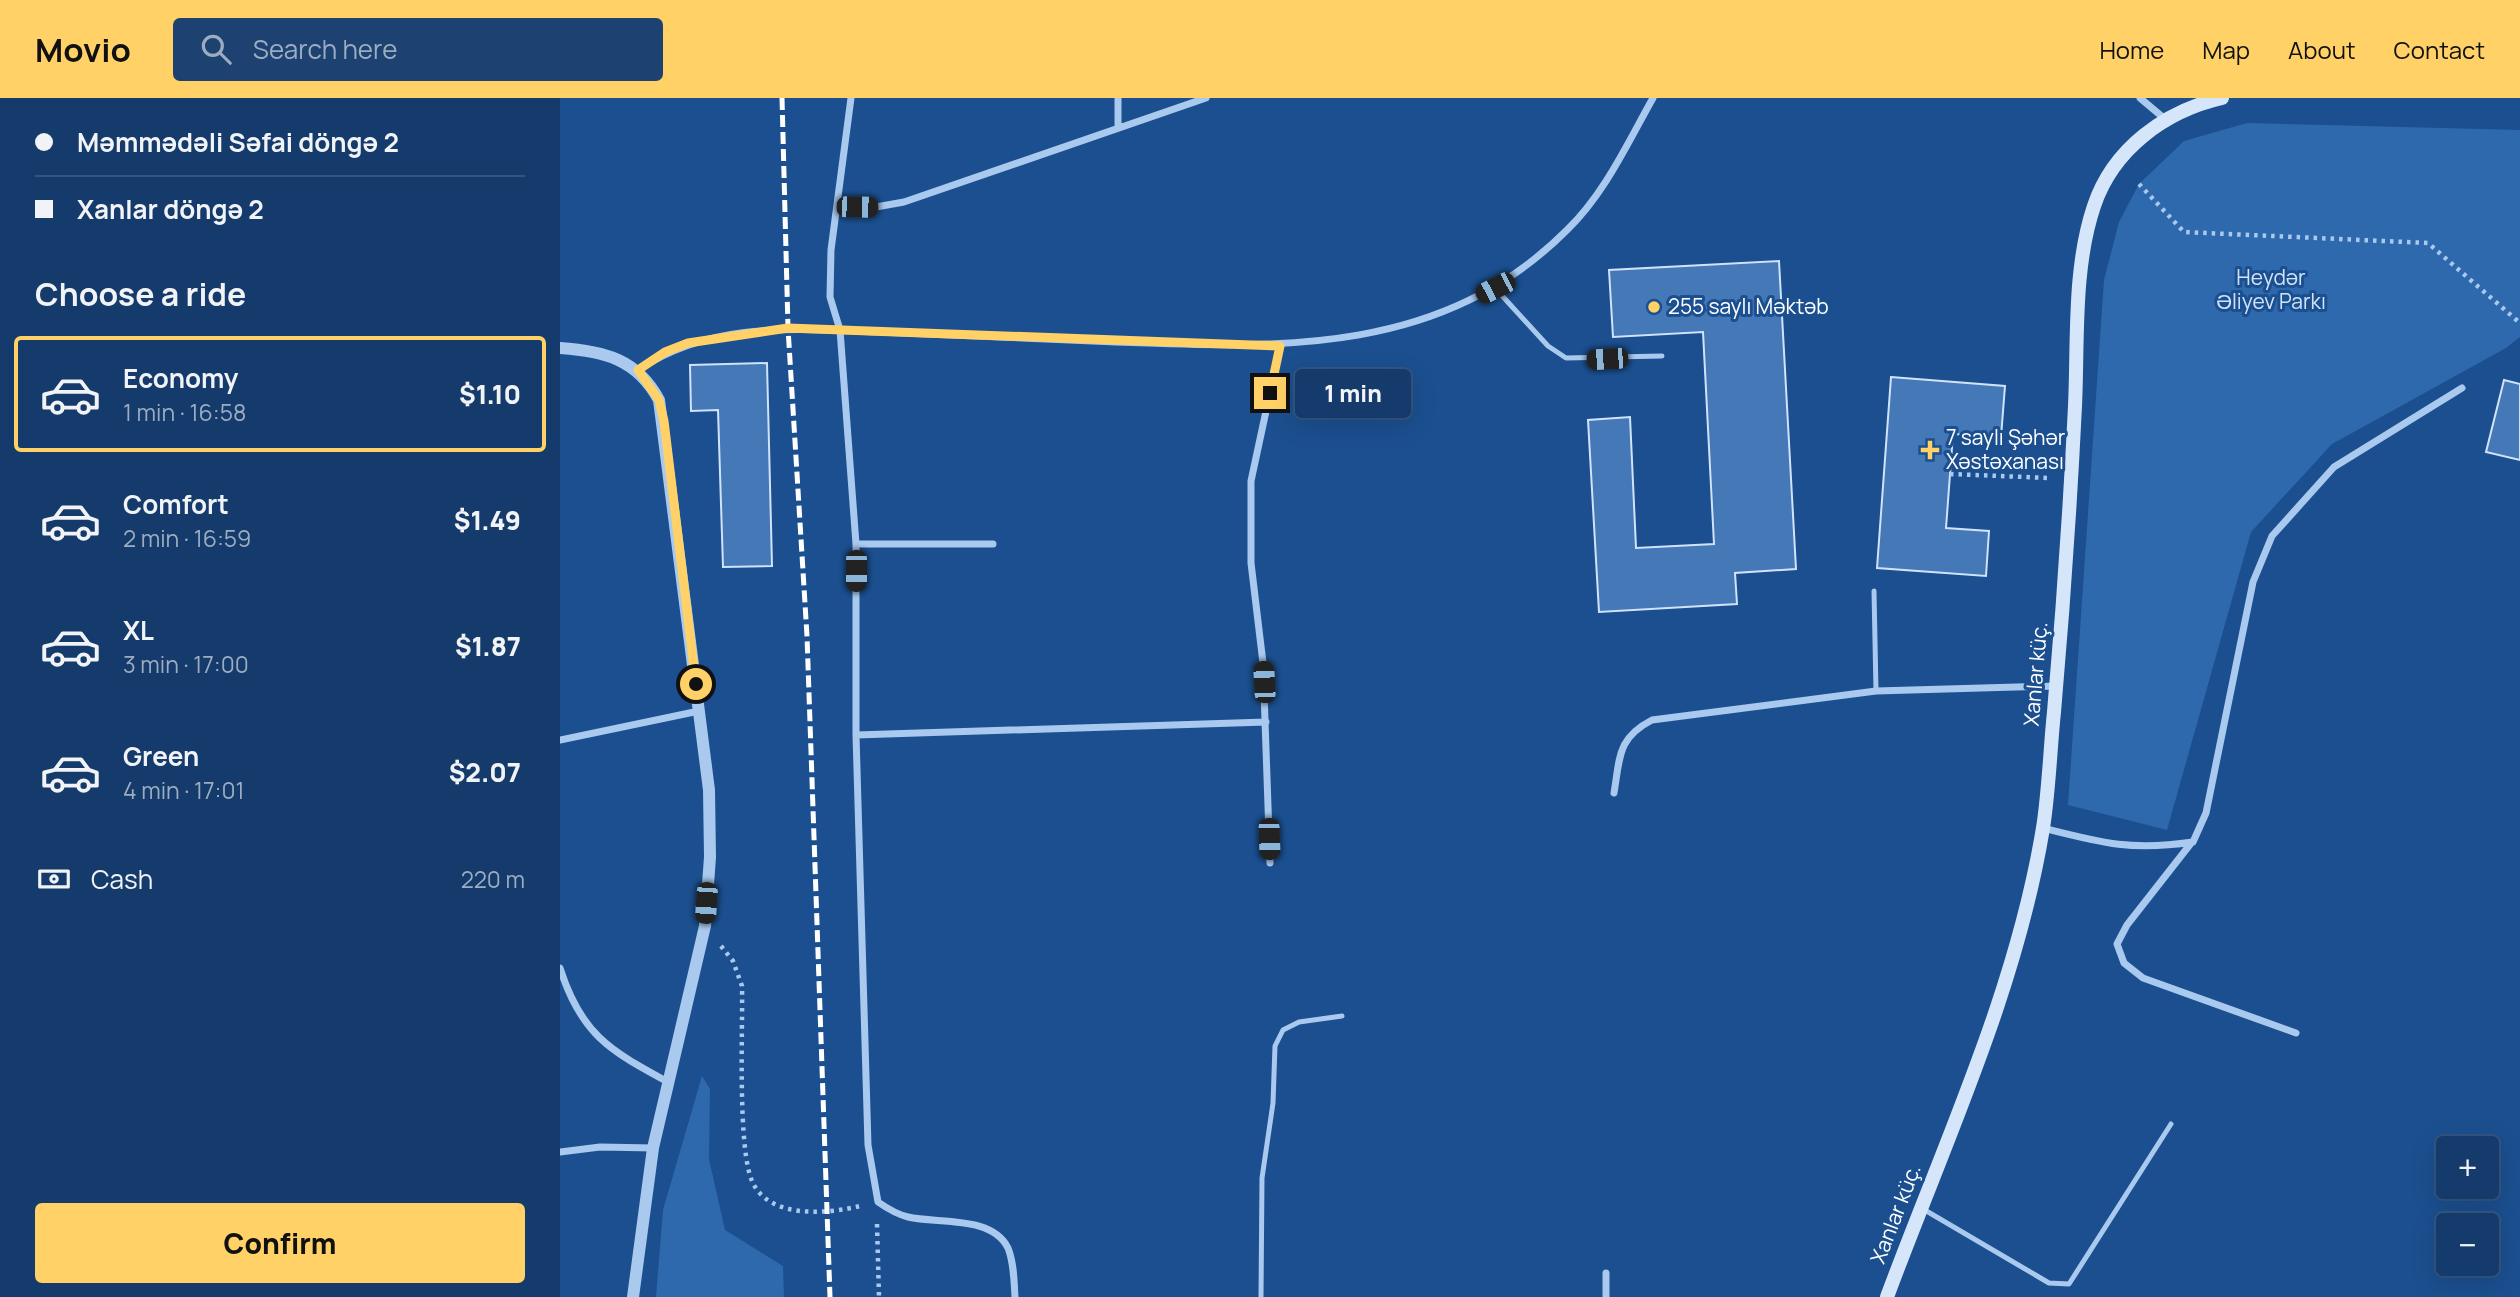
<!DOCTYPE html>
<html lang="en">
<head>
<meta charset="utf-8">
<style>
	:root { --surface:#143b6b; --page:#1d4271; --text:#f1f3f6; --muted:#9dadc1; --line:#33557e; --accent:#ffd166 }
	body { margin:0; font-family:Manrope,sans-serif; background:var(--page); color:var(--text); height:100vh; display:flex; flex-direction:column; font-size:26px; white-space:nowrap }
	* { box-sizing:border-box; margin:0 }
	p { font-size:23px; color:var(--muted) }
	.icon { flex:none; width:38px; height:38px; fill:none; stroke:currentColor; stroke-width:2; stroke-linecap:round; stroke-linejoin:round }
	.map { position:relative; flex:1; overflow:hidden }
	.panel { display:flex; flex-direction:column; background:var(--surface); width:560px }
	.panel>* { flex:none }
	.guide { display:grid; align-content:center; height:154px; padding:0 35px; background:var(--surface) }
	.controls { position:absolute; left:1876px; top:1038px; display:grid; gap:14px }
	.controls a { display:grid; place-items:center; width:63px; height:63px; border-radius:7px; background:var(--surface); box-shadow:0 7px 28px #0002,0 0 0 2px var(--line); font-size:35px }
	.end { position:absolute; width:32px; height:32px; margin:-16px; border:9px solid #ffd166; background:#111; box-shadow:0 0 0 4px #111 }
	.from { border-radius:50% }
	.bubble { position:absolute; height:49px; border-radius:7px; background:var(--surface); box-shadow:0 7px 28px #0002,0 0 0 2px var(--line); font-size:23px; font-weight:800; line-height:49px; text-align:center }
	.car { position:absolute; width:21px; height:42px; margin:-21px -10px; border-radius:9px; box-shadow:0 0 5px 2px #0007; background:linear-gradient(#222 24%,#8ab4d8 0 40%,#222 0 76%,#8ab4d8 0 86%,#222 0) }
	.guide b { display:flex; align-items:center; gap:24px; height:66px; font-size:26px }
	.guide b+b { border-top:2px solid var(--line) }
	.guide i { width:18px; height:18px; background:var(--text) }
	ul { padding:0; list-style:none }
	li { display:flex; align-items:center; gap:21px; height:116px; margin:0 14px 10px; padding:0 21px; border:4px solid transparent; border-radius:7px }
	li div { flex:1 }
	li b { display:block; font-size:26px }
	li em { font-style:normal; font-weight:800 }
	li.selected { border-color:var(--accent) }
	li>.icon { width:63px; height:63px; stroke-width:1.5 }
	h2 { padding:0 35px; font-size:32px; line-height:84px }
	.pay { display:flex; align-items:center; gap:18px; height:77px; padding:0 35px; font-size:26px }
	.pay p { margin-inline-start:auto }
	.cta { display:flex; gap:14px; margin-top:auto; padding:14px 35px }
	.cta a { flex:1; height:80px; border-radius:7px; background:var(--accent); color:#111; font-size:28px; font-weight:800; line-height:80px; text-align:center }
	header { display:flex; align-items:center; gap:42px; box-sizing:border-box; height:98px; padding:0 35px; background:var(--accent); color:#111 }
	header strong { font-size:33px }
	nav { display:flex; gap:38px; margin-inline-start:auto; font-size:24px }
	.search { width:490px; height:63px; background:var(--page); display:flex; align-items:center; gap:18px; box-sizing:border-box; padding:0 24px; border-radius:7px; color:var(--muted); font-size:26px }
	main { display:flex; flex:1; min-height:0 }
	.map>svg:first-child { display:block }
</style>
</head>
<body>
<header>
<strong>Movio</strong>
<div class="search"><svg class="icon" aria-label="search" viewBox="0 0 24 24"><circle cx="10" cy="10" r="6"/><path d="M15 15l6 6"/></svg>Search here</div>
<nav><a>Home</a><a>Map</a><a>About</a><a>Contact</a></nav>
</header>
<main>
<section class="panel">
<div class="guide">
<b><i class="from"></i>Məmmədəli Səfai döngə 2</b>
<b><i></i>Xanlar döngə 2</b>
</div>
<h2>Choose a ride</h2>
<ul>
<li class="selected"><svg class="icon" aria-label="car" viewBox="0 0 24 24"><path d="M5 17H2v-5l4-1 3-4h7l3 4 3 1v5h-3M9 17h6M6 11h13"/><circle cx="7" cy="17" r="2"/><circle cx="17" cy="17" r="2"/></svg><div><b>Economy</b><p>1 min · 16:58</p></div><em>$1.10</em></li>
<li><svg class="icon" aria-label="car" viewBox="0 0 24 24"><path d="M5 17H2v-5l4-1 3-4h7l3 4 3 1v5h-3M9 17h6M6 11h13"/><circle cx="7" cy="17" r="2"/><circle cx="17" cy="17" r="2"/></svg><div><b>Comfort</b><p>2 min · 16:59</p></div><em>$1.49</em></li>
<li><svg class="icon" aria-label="car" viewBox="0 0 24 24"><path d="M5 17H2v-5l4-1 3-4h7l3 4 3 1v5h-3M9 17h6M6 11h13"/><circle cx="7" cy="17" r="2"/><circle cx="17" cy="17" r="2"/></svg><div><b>XL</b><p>3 min · 17:00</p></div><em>$1.87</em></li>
<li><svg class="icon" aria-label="car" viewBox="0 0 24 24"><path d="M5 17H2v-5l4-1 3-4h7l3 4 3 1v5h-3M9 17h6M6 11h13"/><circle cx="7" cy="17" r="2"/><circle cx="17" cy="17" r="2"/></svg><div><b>Green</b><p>4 min · 17:01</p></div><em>$2.07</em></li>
</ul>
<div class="pay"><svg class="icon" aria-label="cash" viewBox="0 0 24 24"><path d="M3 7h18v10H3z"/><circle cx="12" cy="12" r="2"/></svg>Cash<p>220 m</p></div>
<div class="cta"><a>Confirm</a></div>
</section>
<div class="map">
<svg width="1960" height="1199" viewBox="0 0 1960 1199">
	<rect width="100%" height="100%" fill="#1b4f8f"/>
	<!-- green -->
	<path fill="#2e69ad" d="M1687,25L1960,32V239L1946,250L1772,346L1691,434L1607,732L1508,707L1544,182L1559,124L1579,86L1624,43Z
		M142,978L150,991L149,1061L165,1132L223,1168L224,1199H96L103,1112Z"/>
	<!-- building -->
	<path fill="#4478b7" stroke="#cfe3fa" stroke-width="2" d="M1219,163L1236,471L1175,475L1177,506L1039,514L1028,322L1070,319L1076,450L1154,446L1143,234L1053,239L1049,172Z
		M207,265L212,468L163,469L158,312L131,313L130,267Z
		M1331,279L1445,288L1441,339L1393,336L1386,430L1429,433L1426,478L1317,470Z
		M1944,282L1960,286V362L1926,354Z"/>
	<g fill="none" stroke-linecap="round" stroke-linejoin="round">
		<!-- path -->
		<path stroke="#a9c9ee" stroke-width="4.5" stroke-dasharray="3.5 5" stroke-linecap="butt" d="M1579,86L1624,134L1868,145L1960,225
			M1390,376L1490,380
			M161,848L173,863L182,888C183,930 177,1054 193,1085C210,1121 268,1116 300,1108
			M317,1126L319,1199"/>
		<!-- service -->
		<path stroke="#a9c9ee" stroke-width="5" d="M935,190L988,248L1006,260L1102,258
			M1314,493L1316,593
			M1363,1111L1489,1185L1509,1186L1611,1026
			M701,1199L702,1080L713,1005L715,948L723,932L739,924L782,918"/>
		<!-- minor -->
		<path stroke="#a9c9ee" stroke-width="7" d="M291,0L271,152L270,199L280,232L296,446V637L308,1047L318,1104C328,1111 336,1116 348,1119C378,1126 432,1117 448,1150C454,1165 454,1183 455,1199
			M1580,0L1605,21
			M558,30V0
			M278,109H316L344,104L646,0
			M78,272C152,223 234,231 319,234C398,237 477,240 556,244C720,250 881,258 1007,132C1045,95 1067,46 1093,0
			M296,446H433
			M296,637L706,624
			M0,642L139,613
			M1054,695C1060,660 1057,640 1092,622L1316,593L1496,588
			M1483,730C1542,745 1571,753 1633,744L1646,715L1693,484L1712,438L1774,369L1902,290
			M1632,744L1567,827L1557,846L1564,865L1583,880L1736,935
			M710,765L703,565L691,465V383L720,248
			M0,870C21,936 49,952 106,983
			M0,1054L40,1049L93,1050
			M1046,1175V1199"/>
		<!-- tertiary -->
		<path stroke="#a9c9ee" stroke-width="12" d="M0,250C44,253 77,261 99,302L149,692L150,759L145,828L93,1050L73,1199"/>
		<!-- secondary -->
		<path stroke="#d6e6fa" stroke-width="14" d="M1327,1199C1384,1045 1456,894 1483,730C1489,692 1490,652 1494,614C1503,512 1510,411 1515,308C1518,244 1513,170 1534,108C1553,51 1605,13 1662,0"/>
		<!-- rail -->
		<path stroke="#fff" stroke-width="5" stroke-dasharray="12 5" stroke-linecap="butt" d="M222,0L228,230L247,538L270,1199"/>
	</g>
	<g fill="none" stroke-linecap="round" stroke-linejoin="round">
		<!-- route -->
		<path stroke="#ffd166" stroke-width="9" d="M136,586L104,323L99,302L78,272L105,254L128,245L228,230L720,248L710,295"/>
	</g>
	<!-- markers -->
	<g fill="#ffd166" stroke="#1b4f8f" stroke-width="2.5">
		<circle cx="1094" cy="209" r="7"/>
		<path d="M1366.5 341.5h7v7h7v7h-7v7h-7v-7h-7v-7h7z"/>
	</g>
	<g text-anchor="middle" stroke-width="6" stroke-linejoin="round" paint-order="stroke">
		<!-- park labels -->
		<g font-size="21" fill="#cfe3fa" stroke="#1b4f8f">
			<text x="1711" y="187">Heydər<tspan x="1711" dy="24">Əliyev Parkı</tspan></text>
		</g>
		<!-- poi labels -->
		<g font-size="21" fill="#fff" stroke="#1b4f8f" text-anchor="start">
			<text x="1108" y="216">255 saylı Məktəb</text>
			<text x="1386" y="347">7 saylı Şəhər<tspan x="1386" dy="24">Xəstəxanası</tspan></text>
		</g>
		<!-- street labels -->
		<g font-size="21" fill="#fff" stroke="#1b4f8f">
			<text transform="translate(1476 576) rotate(-85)" y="7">Xanlar küç.</text>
			<text transform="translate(1336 1116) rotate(-69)" y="7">Xanlar küç.</text>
		</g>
	</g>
</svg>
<div class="controls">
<a>+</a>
<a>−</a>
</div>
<i class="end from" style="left:136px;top:586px"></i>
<i class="end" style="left:710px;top:295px"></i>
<div class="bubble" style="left:735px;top:271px;width:116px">1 min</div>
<i class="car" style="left:297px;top:109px;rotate:91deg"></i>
<i class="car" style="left:935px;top:190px;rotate:243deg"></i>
<i class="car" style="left:1047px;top:261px;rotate:267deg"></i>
<i class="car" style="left:296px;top:473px;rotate:180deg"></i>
<i class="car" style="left:704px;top:584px;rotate:357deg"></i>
<i class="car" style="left:709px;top:741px;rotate:178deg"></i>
<i class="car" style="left:146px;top:805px;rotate:184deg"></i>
</div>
</main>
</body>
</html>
